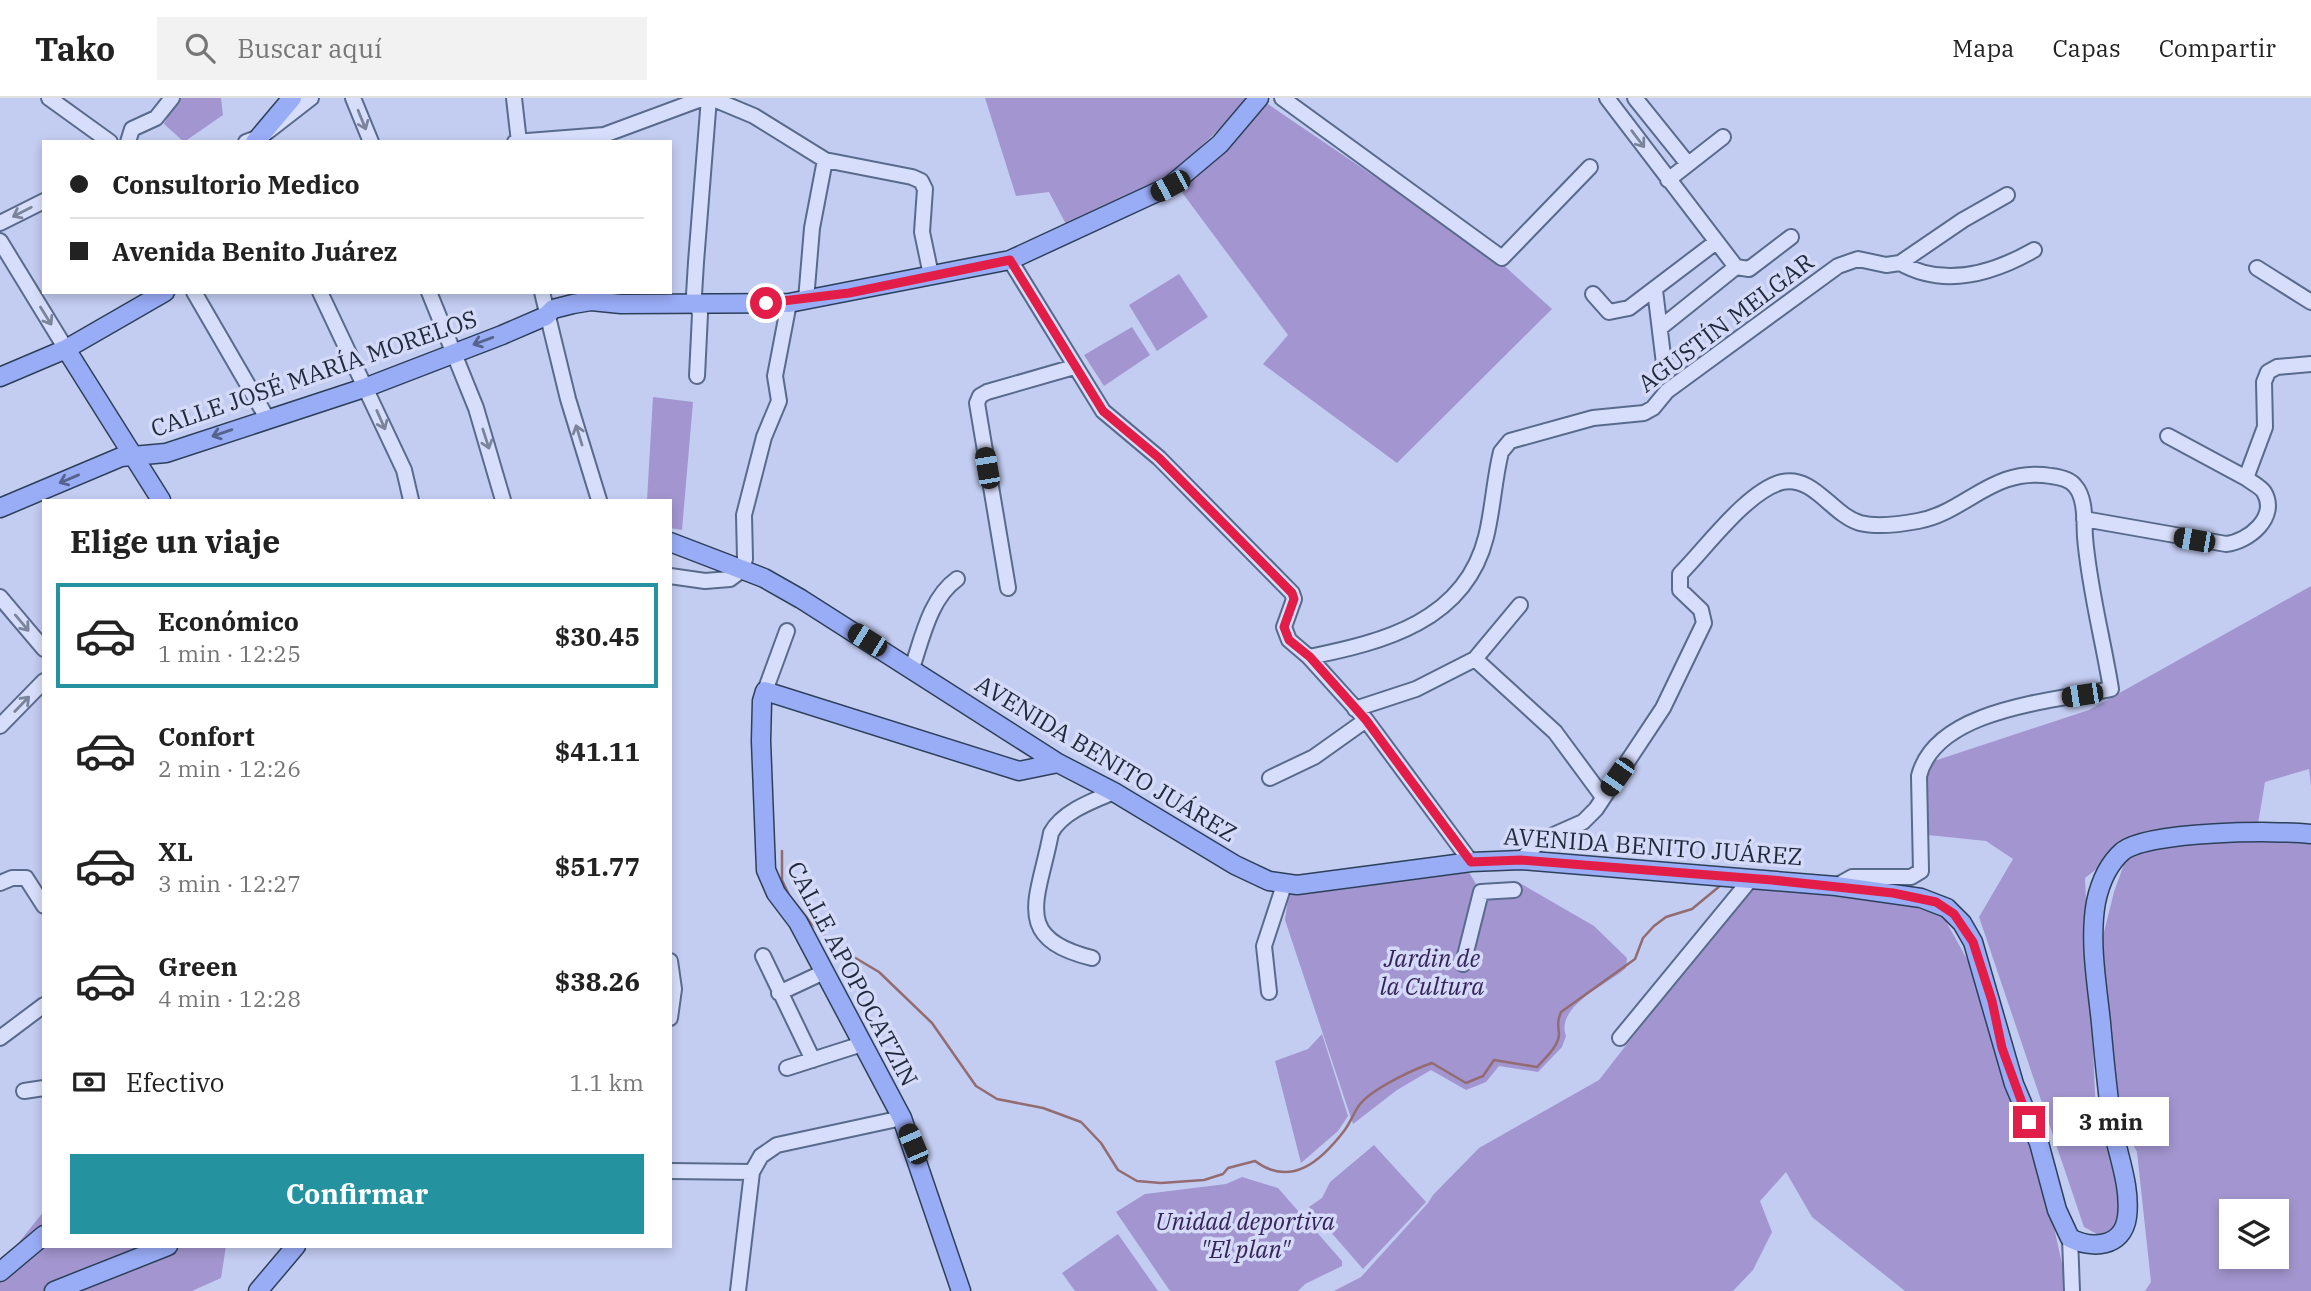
<!DOCTYPE html>
<html lang="es">
<head>
<meta charset="utf-8">
<style>
	:root { --surface:#fff; --page:#f2f2f2; --text:#222; --muted:#767676; --line:#e0e0e0; --accent:#25939f }
	body { margin:0; font-family:"IBM Plex Serif",serif; background:var(--page); color:var(--text); height:100vh; display:flex; flex-direction:column; font-size:26px; white-space:nowrap }
	* { box-sizing:border-box; margin:0 }
	p { font-size:23px; color:var(--muted) }
	.icon { flex:none; width:38px; height:38px; fill:none; stroke:currentColor; stroke-width:2; stroke-linecap:round; stroke-linejoin:round }
	.map { position:relative; flex:1; overflow:hidden }
	.drawer { position:absolute; left:42px; top:401px; width:630px; height:749px; display:flex; flex-direction:column; background:var(--surface); border-radius:0px; box-shadow:0 4px 10px #0003 }
	.drawer>* { flex:none }
	.banner { position:absolute; left:42px; top:42px; width:630px; height:154px; border-radius:0px; box-shadow:0 4px 10px #0003; display:grid; align-content:center; height:154px; padding:0 28px; background:var(--surface) }
	.buttons { position:absolute; left:2219px; top:1101px; display:grid; gap:14px }
	.buttons a { display:grid; place-items:center; width:70px; height:70px; border-radius:0px; background:var(--surface); box-shadow:0 4px 10px #0003; font-size:35px }
	.end { position:absolute; width:32px; height:32px; margin:-16px; border:9px solid #e11d48; background:#fff; box-shadow:0 0 0 4px #fff }
	.from { border-radius:50% }
	.bubble { position:absolute; height:49px; border-radius:0px; background:var(--surface); box-shadow:0 4px 10px #0003; font-size:23px; font-weight:800; line-height:49px; text-align:center }
	.car { position:absolute; width:21px; height:42px; margin:-21px -10px; border-radius:9px; box-shadow:0 0 5px 2px #0007; background:linear-gradient(#222 24%,#8ab4d8 0 40%,#222 0 76%,#8ab4d8 0 86%,#222 0) }
	.banner b { display:flex; align-items:center; gap:24px; height:66px; font-size:26px }
	.banner b+b { border-top:2px solid var(--line) }
	.banner i { width:18px; height:18px; background:var(--text) }
	ul { padding:0; list-style:none }
	li { display:flex; align-items:center; gap:21px; height:105px; margin:0 14px 10px; padding:0 14px; border:4px solid transparent; border-radius:0px }
	li div { flex:1 }
	li b { display:block; font-size:26px }
	li em { font-style:normal; font-weight:800 }
	li.on { border-color:var(--accent) }
	li>.icon { width:63px; height:63px; stroke-width:1.5 }
	h2 { padding:0 28px; font-size:32px; line-height:84px }
	.pay { display:flex; align-items:center; gap:18px; height:77px; padding:0 28px; font-size:26px }
	.pay p { margin-inline-start:auto }
	.cta { display:flex; gap:14px; margin-top:auto; padding:14px 28px }
	.cta a { flex:1; height:80px; border-radius:0px; background:var(--accent); color:#fff; font-size:28px; font-weight:800; line-height:80px; text-align:center }
	header { display:flex; align-items:center; gap:42px; box-sizing:border-box; height:98px; padding:0 35px; background:var(--surface); border-bottom:2px solid var(--line) }
	header strong { font-size:33px }
	nav { display:flex; gap:38px; margin-inline-start:auto; font-size:24px }
	.search { width:490px; height:63px; background:var(--page); display:flex; align-items:center; gap:18px; box-sizing:border-box; padding:0 24px; border-radius:0px; color:var(--muted); font-size:26px }
	.map>svg:first-child { display:block }
</style>
</head>
<body>
<header>
<strong>Tako</strong>
<div class="search"><svg class="icon" aria-label="search" viewBox="0 0 24 24"><circle cx="10" cy="10" r="6"/><path d="M15 15l6 6"/></svg>Buscar aquí</div>
<nav><a>Mapa</a><a>Capas</a><a>Compartir</a></nav>
</header>
<div class="map">
<svg width="2311" height="1193" viewBox="0 0 2311 1193">
	<rect width="100%" height="100%" fill="#c3ccf1"/>
	<!-- green -->
	<path fill="#a396d0" fill-rule="evenodd" d="M178,0H221L223,17L184,44L164,26Z
		M985,0H1251L1175,74L1068,130L1049,94L1016,98Z
		M1265,4L1499,163L1552,211L1397,365L1263,266L1288,237L1181,93Z
		M1179,176L1208,219L1157,253L1129,207Z
		M1132,229L1150,257L1104,288L1084,257Z
		M653,299L693,304L682,432L670,430V402H647Z
		M2311,488V688L2309,671L2265,684L2258,726L2131,744L2085,780L2096,1016L2121,1096L2117,1147L2084,1129L1979,819L2013,761L1986,743L1928,737V665L2089,612Z
		M2195,741L2311,744V1193H2145L2151,1184L2137,1054L2101,984L2095,870L2114,794L2129,752ZM2231,1113H2277V1158H2231Z
		M1467,771L1476,786L1484,791L1518,784L1594,828L1627,860L1626,870C1607,887 1555,908 1566,938L1562,949L1538,974L1499,968L1486,984L1466,992L1431,972L1397,992L1353,1026L1285,822L1289,793Z
		M1756,780L1881,799L1943,818L1973,872L2035,1043L2068,1193H1905L1812,1119L1786,1074L1760,1103L1772,1134L1753,1172L1733,1193H1334L1361,1179L1428,1105L1433,1097L1479,1050L1599,982Z
		M1322,936L1348,1018L1338,1033L1301,1065L1275,963L1308,951Z
		M1374,1047L1426,1104L1363,1171L1309,1109L1322,1100L1330,1084Z
		M1242,1079L1278,1090L1342,1163V1168L1305,1186L1298,1193H1170L1116,1114L1145,1096L1226,1086Z
		M44,1113V1148H226L221,1180L192,1193H0V1168Z
		M1118,1136L1158,1193H1075L1062,1175Z"/>
	<g fill="none" stroke-linecap="round" stroke-linejoin="round">
		<!-- stream -->
		<path stroke="#936c71" stroke-width="2.5" d="M782,753V782L789,797L811,825L837,849L879,874L932,925L976,988L997,1001L1043,1010L1081,1024L1101,1045L1118,1072L1137,1083L1161,1085L1204,1082L1223,1076L1228,1070L1255,1063C1291,1090 1321,1063 1344,1033C1351,1024 1354,1013 1361,1005C1374,990 1414,971 1432,965L1466,985L1483,978L1494,962L1537,969C1545,960 1559,948 1559,936C1558,926 1557,924 1561,914L1635,861L1643,840L1654,828L1666,819L1692,811L1721,787"/>
		<!-- minor casing -->
		<g stroke="#596b8c" stroke-width="18">
			<path id="minor" d="M49,0L110,44
				M353,0L371,44
				M514,0L519,44
				M711,0L754,18L825,62L912,79L921,83L925,91L922,134L931,177
				M1282,0L1502,160L1590,69
				M1607,0L1736,169L1749,171L1791,139
				M1635,0L1688,66
				M128,44L132,31L156,20L172,0
				M246,44L262,38L311,0
				M515,44L604,37L704,0
				M1668,82L1723,39
				M0,125L44,103
				M0,143L66,251
				M1010,162L1103,313L1159,360L1292,495L1294,501L1284,529L1289,542L1309,559L1366,622L1471,764
				M1900,165C1944,190 1992,176 2034,152
				M2257,170L2311,204
				M1655,192L1665,274
				M194,194L267,320
				M320,194L404,372L411,402
				M429,194L476,310L503,402
				M542,194L568,301L599,402
				M1593,196L1609,214L1629,210L1716,144
				M806,202L812,130L825,62
				M1660,230L1736,169
				M697,278L700,216L694,197L696,164L709,0
				M2168,338L2246,380
				M2084,421L2226,446C2248,444 2279,419 2264,394C2261,389 2251,384 2246,380L2265,329L2264,284L2268,274L2277,269L2311,266
				M670,478L705,483L730,481L742,472L745,461L744,417L764,339L779,303L775,278L789,205
				M1008,490L977,305L980,298L987,294L1074,269
				M0,499L44,551
				M1309,559C1384,544 1465,523 1486,439C1493,411 1494,382 1501,354L1510,343L1593,320L1644,315L1653,310L1667,293L1838,168L1858,161L1886,167L1900,165L1963,122L2007,97
				M1475,561L1555,634L1603,699
				M912,570C922,541 930,500 957,481
				M765,593L787,533
				M1355,611L1416,591L1475,561L1520,507
				M0,628L44,583
				M1270,680L1314,659L1366,622
				M1521,762L1540,743L1583,724L1596,711L1663,610L1704,525L1701,512L1680,492V476C1705,451 1747,393 1782,384C1814,377 1832,417 1860,425C1876,429 1902,426 1918,423C1965,415 1993,368 2051,378C2059,379 2070,381 2075,388C2086,400 2084,424 2085,439C2089,490 2103,541 2111,591C2055,603 1936,610 1919,678L1921,773L1911,779H1852L1836,788
				M0,785L12,780H26L44,808
				M763,858L813,962
				M1092,860C1010,840 1039,800 1051,735C1062,714 1092,703 1114,694
				M670,863L674,891L670,920
				M1463,866L1481,794L1514,792
				M1269,894L1264,848L1284,787
				M779,895L824,874
				M0,940L44,907
				M1620,940L1750,782
				M787,970L862,946
				M24,993L44,990
				M670,1073L752,1074
				M2070,1140L2072,1193
				M738,1193L752,1074L761,1058L777,1047L902,1020"/>
		</g>
		<!-- major casing -->
		<g stroke="#2d405a" stroke-width="21">
			<path id="major" d="M255,44L292,0
				M66,251L161,402
				M0,279L66,251L165,194
				M0,410L121,359L166,355L367,289L502,237L546,218L553,211L573,206L591,203L621,206L789,205L1010,162L1170,88L1220,46L1259,0
				M670,444L764,480L801,501L1058,665L1114,694L1235,767L1269,783L1297,787L1471,764L1521,762L1836,788L1921,800L1947,810L1962,825L1973,844L2014,986L2039,1045L2057,1112L2070,1140C2091,1151 2123,1150 2127,1119C2131,1087 2117,1056 2112,1025C2107,992 2104,958 2101,925C2097,886 2089,843 2096,804C2100,785 2108,766 2123,753C2149,733 2276,732 2311,736
				M0,1174L44,1137
				M54,1193L168,1148
				M258,1193L296,1148
				M961,1193L902,1020L798,824L776,795L766,772L761,643L762,603L765,593L1019,673L1058,665"/>
		</g>
		<!-- minor -->
		<use href="#minor" stroke="#d7defb" stroke-width="14"/>
		<!-- major -->
		<use href="#major" stroke="#99acf6" stroke-width="18"/>
	</g>
	<!-- one-way arrows -->
	<defs><path id="oneway-shaft" d="M-6 0H5M1.5-3L5.5 0L1.5 3" fill="none" stroke-width="1.6" stroke-linecap="round" stroke-linejoin="round" transform="scale(1.75)"/></defs>
	<g stroke="#7a849b">
		<use href="#oneway-shaft" transform="translate(362 22) rotate(68)"/>
		<use href="#oneway-shaft" transform="translate(1638 41) rotate(53)"/>
		<use href="#oneway-shaft" transform="translate(22 114) rotate(153)"/>
		<use href="#oneway-shaft" transform="translate(46 218) rotate(58)"/>
		<use href="#oneway-shaft" transform="translate(381 322) rotate(66)"/>
		<use href="#oneway-shaft" transform="translate(579 337) rotate(-107)"/>
		<use href="#oneway-shaft" transform="translate(486 341) rotate(72)"/>
		<use href="#oneway-shaft" transform="translate(22 525) rotate(50)"/>
		<use href="#oneway-shaft" transform="translate(22 606) rotate(-46)"/>
	</g>
	<g stroke="#55648f">
		<use href="#oneway-shaft" transform="translate(483 243) rotate(160)"/>
		<use href="#oneway-shaft" transform="translate(222 335) rotate(161)"/>
		<use href="#oneway-shaft" transform="translate(69 381) rotate(157)"/>
	</g>
	<g fill="none" stroke-linecap="round" stroke-linejoin="round">
		<!-- route -->
		<path stroke="#e11d48" stroke-width="9" d="M766,205L849,195L1010,162L1103,313L1159,360L1292,495L1294,501L1284,529L1289,542L1310,559L1366,622L1471,764L1521,762L1772,782L1893,795L1936,804L1954,816L1973,844L1992,903L2002,950L2029,1024"/>
	</g>
	<g text-anchor="middle" stroke-width="7" stroke-linejoin="round" paint-order="stroke">
		<!-- street labels -->
		<g font-size="24" fill="#1e2a3b" stroke="#d4daf8">
			<text transform="translate(1726 225) rotate(-37)" y="8">AGUSTÍN MELGAR</text>
			<text transform="translate(314 276) rotate(-19)" y="8">CALLE JOSÉ MARÍA MORELOS</text>
			<text transform="translate(1106 661) rotate(31)" y="8">AVENIDA BENITO JUÁREZ</text>
			<text transform="translate(1653 749) rotate(4)" y="8">AVENIDA BENITO JUÁREZ</text>
			<text transform="translate(852 876) rotate(62)" y="8">CALLE APOPOCATZIN</text>
		</g>
		<!-- park labels -->
		<g font-size="24" font-style="italic" fill="#362359" stroke="#d4daf8">
			<text x="1432" y="869">Jardin de<tspan x="1432" dy="28">la Cultura</tspan></text>
			<text x="1245" y="1132">Unidad deportiva<tspan x="1245" dy="28">"El plan"</tspan></text>
		</g>
	</g>
</svg>
<div class="buttons">
<a><svg class="icon" aria-label="layers" viewBox="0 0 24 24"><path d="M12 4l9 5-9 5-9-5zM3 14l9 5 9-5"/></svg></a>
</div>
<i class="end from" style="left:766px;top:205px"></i>
<i class="end" style="left:2029px;top:1024px"></i>
<div class="bubble" style="left:2053px;top:999px;width:116px">3 min</div>
<i class="car" style="left:1170px;top:88px;rotate:242deg"></i>
<i class="car" style="left:987px;top:370px;rotate:350deg"></i>
<i class="car" style="left:2194px;top:442px;rotate:280deg"></i>
<i class="car" style="left:867px;top:542px;rotate:302deg"></i>
<i class="car" style="left:2082px;top:597px;rotate:261deg"></i>
<i class="car" style="left:1617px;top:679px;rotate:215deg"></i>
<i class="car" style="left:913px;top:1046px;rotate:337deg"></i>
<div class="banner">
<b><i class="from"></i>Consultorio Medico</b>
<b><i></i>Avenida Benito Juárez</b>
</div>
<section class="drawer">
<h2>Elige un viaje</h2>
<ul>
<li class="on"><svg class="icon" aria-label="car" viewBox="0 0 24 24"><path d="M5 17H2v-5l4-1 3-4h7l3 4 3 1v5h-3M9 17h6M6 11h13"/><circle cx="7" cy="17" r="2"/><circle cx="17" cy="17" r="2"/></svg><div><b>Económico</b><p>1 min · 12:25</p></div><em>$30.45</em></li>
<li><svg class="icon" aria-label="car" viewBox="0 0 24 24"><path d="M5 17H2v-5l4-1 3-4h7l3 4 3 1v5h-3M9 17h6M6 11h13"/><circle cx="7" cy="17" r="2"/><circle cx="17" cy="17" r="2"/></svg><div><b>Confort</b><p>2 min · 12:26</p></div><em>$41.11</em></li>
<li><svg class="icon" aria-label="car" viewBox="0 0 24 24"><path d="M5 17H2v-5l4-1 3-4h7l3 4 3 1v5h-3M9 17h6M6 11h13"/><circle cx="7" cy="17" r="2"/><circle cx="17" cy="17" r="2"/></svg><div><b>XL</b><p>3 min · 12:27</p></div><em>$51.77</em></li>
<li><svg class="icon" aria-label="car" viewBox="0 0 24 24"><path d="M5 17H2v-5l4-1 3-4h7l3 4 3 1v5h-3M9 17h6M6 11h13"/><circle cx="7" cy="17" r="2"/><circle cx="17" cy="17" r="2"/></svg><div><b>Green</b><p>4 min · 12:28</p></div><em>$38.26</em></li>
</ul>
<div class="pay"><svg class="icon" aria-label="cash" viewBox="0 0 24 24"><path d="M3 7h18v10H3z"/><circle cx="12" cy="12" r="2"/></svg>Efectivo<p>1.1 km</p></div>
<div class="cta"><a>Confirmar</a></div>
</section>
</div>
</body>
</html>
